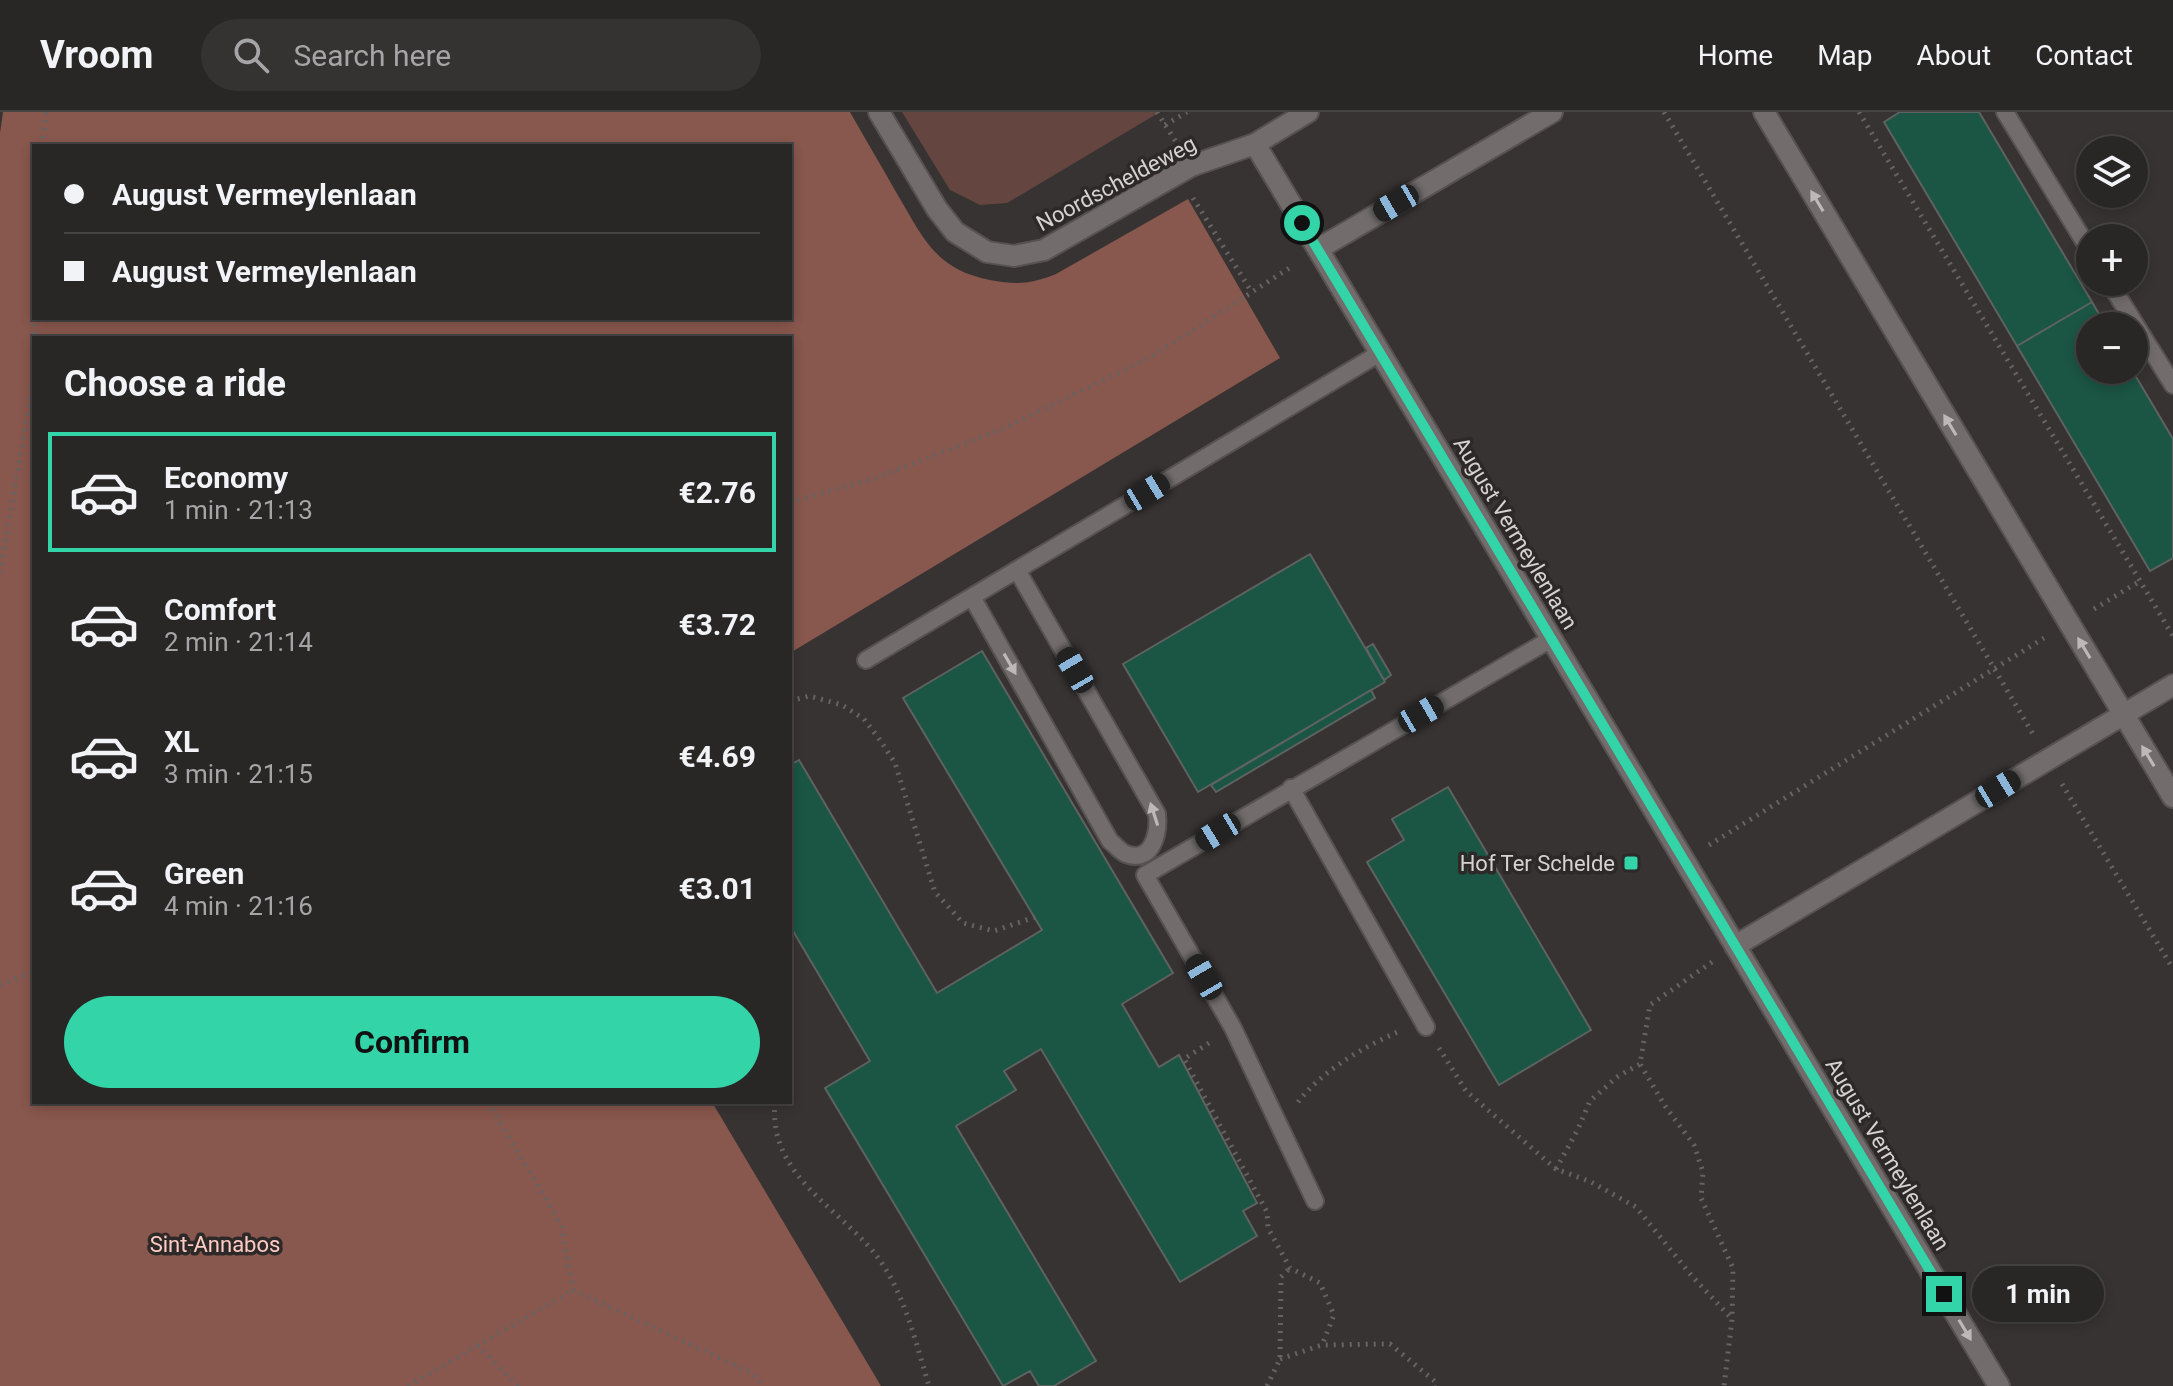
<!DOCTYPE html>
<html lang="en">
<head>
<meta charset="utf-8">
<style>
	:root { --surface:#292626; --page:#353232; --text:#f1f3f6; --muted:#a5a5a7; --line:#454343; --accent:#33d4a8 }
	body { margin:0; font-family:Roboto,sans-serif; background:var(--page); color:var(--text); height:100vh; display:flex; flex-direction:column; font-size:30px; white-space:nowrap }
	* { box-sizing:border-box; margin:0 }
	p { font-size:26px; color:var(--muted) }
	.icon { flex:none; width:44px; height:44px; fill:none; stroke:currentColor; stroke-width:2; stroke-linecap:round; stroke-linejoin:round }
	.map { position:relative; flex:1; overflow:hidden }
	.drawer { position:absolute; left:32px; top:224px; width:760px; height:768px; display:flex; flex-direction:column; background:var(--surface); border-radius:0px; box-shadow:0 4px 12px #0003,0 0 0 2px var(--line) }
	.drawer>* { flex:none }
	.top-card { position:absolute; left:32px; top:32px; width:760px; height:176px; border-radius:0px; box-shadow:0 4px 12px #0003,0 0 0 2px var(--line); display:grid; align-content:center; height:176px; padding:0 32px; background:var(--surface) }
	.buttons { position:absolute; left:2076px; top:24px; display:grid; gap:16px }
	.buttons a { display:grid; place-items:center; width:72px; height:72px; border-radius:50%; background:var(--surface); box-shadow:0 4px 12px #0003,0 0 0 2px var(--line); font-size:40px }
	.end { position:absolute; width:36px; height:36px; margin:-18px; border:10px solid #33d4a8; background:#111; box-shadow:0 0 0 4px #111 }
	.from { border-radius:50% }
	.bubble { position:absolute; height:56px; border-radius:28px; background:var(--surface); box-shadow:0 4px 12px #0003,0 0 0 2px var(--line); font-size:26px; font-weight:700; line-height:56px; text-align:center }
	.car { position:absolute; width:24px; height:48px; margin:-24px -12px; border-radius:10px; box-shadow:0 0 6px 2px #0007; background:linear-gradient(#222 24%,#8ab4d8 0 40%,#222 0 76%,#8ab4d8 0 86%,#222 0) }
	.top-card b { display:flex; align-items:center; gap:28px; height:76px; font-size:30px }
	.top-card b+b { border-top:2px solid var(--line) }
	.top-card i { width:20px; height:20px; background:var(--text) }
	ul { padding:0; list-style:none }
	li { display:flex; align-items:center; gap:24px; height:120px; margin:0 16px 12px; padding:0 16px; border:4px solid transparent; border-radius:0px }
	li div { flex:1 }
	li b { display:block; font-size:30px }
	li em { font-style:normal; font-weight:700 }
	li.active { border-color:var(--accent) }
	li>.icon { width:72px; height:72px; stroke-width:1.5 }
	h2 { padding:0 32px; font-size:36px; line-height:96px }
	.action { display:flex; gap:16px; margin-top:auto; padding:16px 32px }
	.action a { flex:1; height:92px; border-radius:48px; background:var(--accent); color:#111; font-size:32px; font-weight:700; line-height:92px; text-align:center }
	header { display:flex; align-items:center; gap:48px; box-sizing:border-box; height:112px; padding:0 40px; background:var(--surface); border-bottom:2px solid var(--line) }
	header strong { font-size:38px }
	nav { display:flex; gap:44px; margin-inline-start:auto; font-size:28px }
	.search { width:560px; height:72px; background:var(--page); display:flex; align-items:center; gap:20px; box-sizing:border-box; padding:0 28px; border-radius:44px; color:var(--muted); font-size:30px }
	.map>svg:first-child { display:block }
</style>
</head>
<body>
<header>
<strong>Vroom</strong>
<div class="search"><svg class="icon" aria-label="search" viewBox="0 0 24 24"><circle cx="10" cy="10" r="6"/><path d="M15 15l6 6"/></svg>Search here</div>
<nav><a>Home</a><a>Map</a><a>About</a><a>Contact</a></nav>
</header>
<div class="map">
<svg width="2173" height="1274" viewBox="0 0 2173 1274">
	<rect width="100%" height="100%" fill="#373332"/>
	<!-- green -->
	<path fill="#65453f" d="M902,0H1160L1007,91L980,93L950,78Z"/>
	<!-- forest -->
	<path fill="#88574d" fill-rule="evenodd" d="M3,0H850C865,27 881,53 896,80C923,125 934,157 990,168C1017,173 1031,172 1056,162L1188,87L1280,246L790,541V226H34V990H712L881,1274H0V21ZM34,34H790V206H34Z"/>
	<!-- building -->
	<path fill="#1b5544" stroke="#5e6260" stroke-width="2" d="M1900,0H1979L2092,190L2017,234L1884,10Z
		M2092,190L2106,214H2090V258H2132L2173,327V446L2150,459L2017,234Z
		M1310,442L1385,570L1198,680L1123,552Z
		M1373,532L1391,563L1384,568L1366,536Z
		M982,539L1173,861L1122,892L1159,955L1179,943L1257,1091L1243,1099L1257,1124L1180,1170L1041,937L1004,959L1016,978L956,1014L1096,1249L1054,1274H1039L1030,1259L1003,1274L825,976L870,949L790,814V653L799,648L937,881L1042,818L903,586Z
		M1371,578L1375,586L1216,680L1211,673Z
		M1448,675L1591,918L1499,973L1367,750L1404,728L1392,707Z"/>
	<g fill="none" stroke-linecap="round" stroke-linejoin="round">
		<!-- service casing -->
		<g stroke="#565251" stroke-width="20">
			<path id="service" d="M2005,0L2090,139
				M2109,170L2173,273
				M972,485L1110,729C1115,733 1121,740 1126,742C1153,752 1159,720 1157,702L1017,458
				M866,548L1380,241
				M1291,676L1426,915
				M1315,1089L1233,916L1145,763L1551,527"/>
		</g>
		<!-- minor casing -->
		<g stroke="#565251" stroke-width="24">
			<path id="minor" d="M879,0L937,97L955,120L987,140L1014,144L1044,138L1191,54L1255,32L1308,0
				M1764,0L2173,685
				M1255,32L1999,1274
				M1318,137L1552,0
				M1735,834L2173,573"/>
		</g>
		<!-- path -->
		<path stroke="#666362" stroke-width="5" stroke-dasharray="2 6" stroke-linecap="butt" d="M1157,0L1176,30
			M1664,0L2033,622
			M1859,0L2173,524
			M1165,13L1187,0
			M42,34L46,0
			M1193,86L1251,179
			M33,278L34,192
			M790,390L876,366L1002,317L1151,245L1294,153
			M0,461L32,275
			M2094,497L2140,469
			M790,589L809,584L842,593L864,607L880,628L895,651L935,780L963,811L994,819L1035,805
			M2062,672L2173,857
			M1709,733L2044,526
			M1712,850L1650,893L1640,952L1665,994L1694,1033L1703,1060L1701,1086L1733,1156L1732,1207L1724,1274
			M0,873L34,859
			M1209,931L1184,947L1267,1100L1268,1116L1290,1156L1320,1171L1334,1203L1322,1233
			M1439,936L1466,979L1556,1057L1591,1070L1636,1095L1691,1163L1732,1207
			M488,990L561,1113L573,1178
			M775,990C768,1063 837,1094 876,1143C904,1179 916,1231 929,1274
			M1298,990C1323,958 1363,935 1400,919
			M1556,1057L1578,1017L1590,989L1617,965L1640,952
			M573,1178L750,1260L765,1274
			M477,1233L518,1274
			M1280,1247L1322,1233L1390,1232L1437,1271L1436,1274
			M408,1274L573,1178
			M1267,1274L1280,1247L1281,1165L1290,1156"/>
		<!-- service -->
		<use href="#service" stroke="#726d6c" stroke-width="16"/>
		<!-- minor -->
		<use href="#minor" stroke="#726d6c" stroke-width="20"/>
	</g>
	<!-- one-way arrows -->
	<defs><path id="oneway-solid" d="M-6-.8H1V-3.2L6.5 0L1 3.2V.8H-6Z" transform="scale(2)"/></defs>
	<g fill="#bcb9b8">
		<use href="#oneway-solid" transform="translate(1817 89) rotate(-121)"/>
		<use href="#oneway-solid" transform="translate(1950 313) rotate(-121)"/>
		<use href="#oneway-solid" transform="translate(2084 536) rotate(-121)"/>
		<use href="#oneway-solid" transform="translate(1010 552) rotate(60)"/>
		<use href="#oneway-solid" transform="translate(2148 644) rotate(-121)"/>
		<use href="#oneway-solid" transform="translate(1154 702) rotate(-108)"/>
		<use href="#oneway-solid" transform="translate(1965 1218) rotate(59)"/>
	</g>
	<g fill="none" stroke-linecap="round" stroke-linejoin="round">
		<!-- route -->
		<path stroke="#33d4a8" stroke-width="10" d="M1302,111L1944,1182"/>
	</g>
	<!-- markers -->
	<rect fill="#33d4a8" stroke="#2d2928" stroke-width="3" x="1623" y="743" width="16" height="16" rx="4"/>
	<g text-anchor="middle" stroke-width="7" stroke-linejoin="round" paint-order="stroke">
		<!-- street labels -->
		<g font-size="22" fill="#d5d2d2" stroke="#2d2928">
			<text transform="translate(1116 71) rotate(-28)" y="8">Noordscheldeweg</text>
			<text transform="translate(1516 421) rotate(59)" y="8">August Vermeylenlaan</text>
			<text transform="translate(1888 1042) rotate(59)" y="8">August Vermeylenlaan</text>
		</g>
		<!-- poi labels -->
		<g font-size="22" fill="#d5d2d2" stroke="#2d2928" text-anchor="end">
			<text x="1615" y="759">Hof Ter Schelde</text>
		</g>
		<!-- park labels -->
		<g font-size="22" fill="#feccc2" stroke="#2d2928">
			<text x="215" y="1140">Sint-Annabos</text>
		</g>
	</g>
</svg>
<div class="buttons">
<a><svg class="icon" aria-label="layers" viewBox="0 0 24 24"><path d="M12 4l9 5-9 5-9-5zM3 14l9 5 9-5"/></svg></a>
<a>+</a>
<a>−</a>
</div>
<i class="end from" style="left:1302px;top:111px"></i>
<i class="end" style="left:1944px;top:1182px"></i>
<div class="bubble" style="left:1972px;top:1154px;width:132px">1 min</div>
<i class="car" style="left:1396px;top:91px;rotate:240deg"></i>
<i class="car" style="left:1147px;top:380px;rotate:59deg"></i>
<i class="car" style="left:1075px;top:558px;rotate:330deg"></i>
<i class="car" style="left:1421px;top:602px;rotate:60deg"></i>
<i class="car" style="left:1998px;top:677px;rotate:59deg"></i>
<i class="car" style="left:1218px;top:720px;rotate:239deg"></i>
<i class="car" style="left:1204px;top:865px;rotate:330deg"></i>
<div class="top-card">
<b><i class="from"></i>August Vermeylenlaan</b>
<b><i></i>August Vermeylenlaan</b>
</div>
<section class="drawer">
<h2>Choose a ride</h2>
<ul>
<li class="active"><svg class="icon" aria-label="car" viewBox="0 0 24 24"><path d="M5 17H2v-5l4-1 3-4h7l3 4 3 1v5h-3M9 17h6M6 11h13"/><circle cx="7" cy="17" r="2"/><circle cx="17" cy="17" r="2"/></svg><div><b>Economy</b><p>1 min · 21:13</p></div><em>€2.76</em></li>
<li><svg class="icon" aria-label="car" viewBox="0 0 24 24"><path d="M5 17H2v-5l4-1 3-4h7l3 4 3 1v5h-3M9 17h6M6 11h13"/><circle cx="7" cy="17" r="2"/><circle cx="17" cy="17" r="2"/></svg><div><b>Comfort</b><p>2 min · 21:14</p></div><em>€3.72</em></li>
<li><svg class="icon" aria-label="car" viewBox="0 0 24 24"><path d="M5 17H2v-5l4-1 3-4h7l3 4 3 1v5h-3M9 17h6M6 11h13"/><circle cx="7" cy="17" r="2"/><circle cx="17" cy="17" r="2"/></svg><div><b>XL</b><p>3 min · 21:15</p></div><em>€4.69</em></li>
<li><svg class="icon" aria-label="car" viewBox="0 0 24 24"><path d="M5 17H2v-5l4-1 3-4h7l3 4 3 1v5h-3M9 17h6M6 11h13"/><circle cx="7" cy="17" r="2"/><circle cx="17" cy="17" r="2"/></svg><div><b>Green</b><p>4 min · 21:16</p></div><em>€3.01</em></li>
</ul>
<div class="action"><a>Confirm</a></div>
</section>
</div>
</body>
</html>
